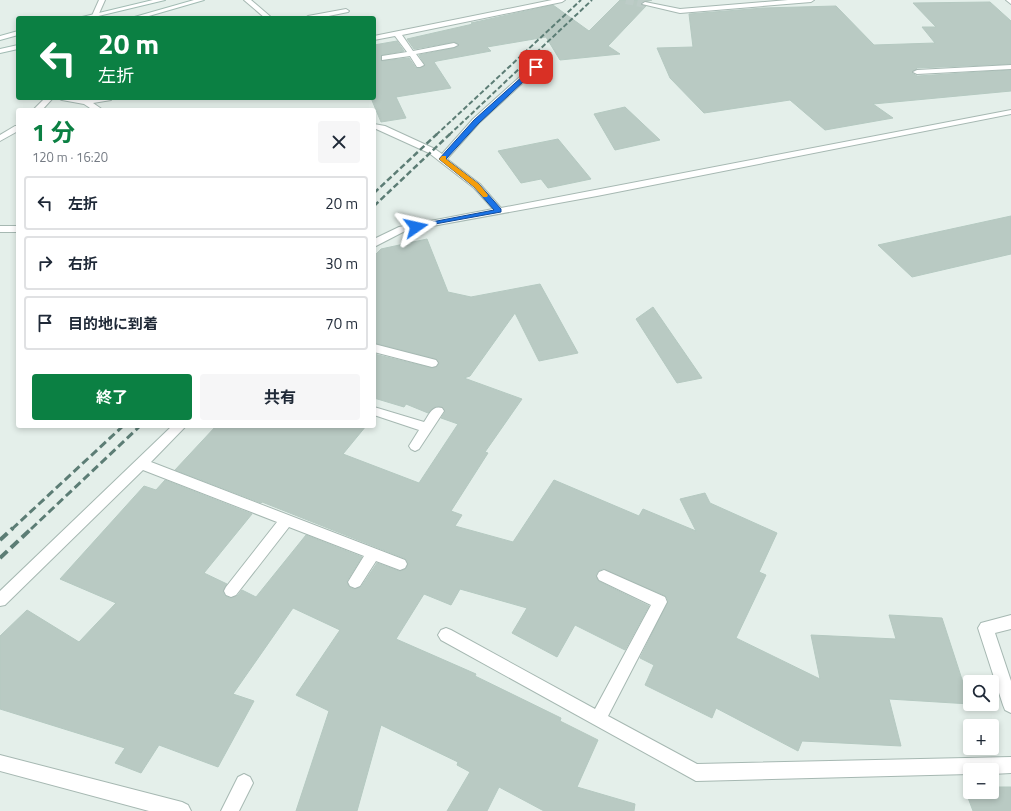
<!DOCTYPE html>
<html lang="ja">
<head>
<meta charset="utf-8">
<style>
	body { margin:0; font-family:"Titillium Web","Noto Sans JP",sans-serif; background:#f6f6f7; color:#1f2937; height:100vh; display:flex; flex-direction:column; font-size:15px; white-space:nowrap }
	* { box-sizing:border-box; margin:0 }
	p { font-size:13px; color:#747a83 }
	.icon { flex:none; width:22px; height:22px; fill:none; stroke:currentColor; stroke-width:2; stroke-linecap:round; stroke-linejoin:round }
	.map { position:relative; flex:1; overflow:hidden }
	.panel { position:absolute; left:16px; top:108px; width:360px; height:320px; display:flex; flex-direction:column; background:#fff; border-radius:4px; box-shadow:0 2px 6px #0003 }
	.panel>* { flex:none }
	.guide { position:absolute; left:16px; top:16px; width:360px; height:84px; border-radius:4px; box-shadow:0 2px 6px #0003; background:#0b8043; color:#fff; overflow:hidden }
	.tools { position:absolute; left:963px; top:675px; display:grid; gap:8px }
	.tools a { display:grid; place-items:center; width:36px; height:36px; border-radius:4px; background:#fff; box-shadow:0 2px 6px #0003; font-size:20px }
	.pin { position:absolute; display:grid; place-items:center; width:34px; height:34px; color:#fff; margin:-17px; border-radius:8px; box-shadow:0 2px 6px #0006 }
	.me { position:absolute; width:44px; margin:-22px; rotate:79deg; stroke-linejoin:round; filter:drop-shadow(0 0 3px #0008) }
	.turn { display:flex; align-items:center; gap:14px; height:84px; padding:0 16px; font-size:18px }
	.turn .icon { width:52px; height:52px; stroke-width:2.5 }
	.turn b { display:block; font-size:28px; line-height:34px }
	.round { display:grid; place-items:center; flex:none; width:42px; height:42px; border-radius:4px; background:#f6f6f7 }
	.headline { display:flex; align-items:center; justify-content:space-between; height:68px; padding:0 16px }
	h1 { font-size:24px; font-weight:700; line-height:30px; color:#0b8043 }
	.action { display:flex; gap:8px; margin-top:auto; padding:8px 16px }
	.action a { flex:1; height:46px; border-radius:4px; background:#0b8043; color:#fff; font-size:16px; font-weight:700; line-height:46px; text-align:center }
	.action a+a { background:#f6f6f7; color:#1f2937 }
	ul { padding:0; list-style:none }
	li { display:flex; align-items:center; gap:12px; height:54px; margin:0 8px 6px; padding:0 8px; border:2px solid #e0e1e3; border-radius:4px }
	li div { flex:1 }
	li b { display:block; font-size:15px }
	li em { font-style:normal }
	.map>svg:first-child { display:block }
	.building { fill:#b9cac3; stroke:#b5c9c1 }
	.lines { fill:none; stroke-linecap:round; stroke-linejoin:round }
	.minor-tunnel { stroke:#bdccc7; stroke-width:8; stroke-dasharray:8 3.5; stroke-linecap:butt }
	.service-casing { stroke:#a6b8b2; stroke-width:2 }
	.minor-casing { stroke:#a6b8b2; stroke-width:2 }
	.tertiary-casing { stroke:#a6b8b2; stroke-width:2 }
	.secondary-casing { stroke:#a1bbb3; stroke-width:2 }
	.service { fill:#fff; fill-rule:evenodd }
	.minor { fill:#fff; fill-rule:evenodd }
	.tertiary { fill:#fff; fill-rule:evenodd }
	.secondary { fill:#fff; fill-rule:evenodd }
	.rail-far3 { stroke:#5c7d75; stroke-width:2; stroke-dasharray:5 2.5; stroke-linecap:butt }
	.rail-far2 { stroke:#5c7d75; stroke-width:2.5; stroke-dasharray:6 3; stroke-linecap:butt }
	.rail-far1 { stroke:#5c7d75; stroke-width:3; stroke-dasharray:8 4; stroke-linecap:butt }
	.rail { stroke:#5c7d75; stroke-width:4; stroke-dasharray:10 5; stroke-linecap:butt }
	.route { fill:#1a73e8; stroke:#114b97 }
	.slow { fill:#f59e0b }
</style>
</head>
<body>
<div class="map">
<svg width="1011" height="811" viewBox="0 0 1011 811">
	<rect width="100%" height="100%" fill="#e4efea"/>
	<path class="building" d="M 620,0 L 652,0 L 641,3 L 641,5 L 646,6 L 608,46 L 620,54 L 560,60 L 546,37 L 487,47 L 491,51 L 437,61 L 434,62 L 451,88 L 396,97 L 406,118 L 381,122 L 371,98 L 374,98 L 374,45 L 397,41 L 404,51 L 382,55 L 381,61 L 409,58 L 416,68 L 420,68 L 425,65 L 419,55 L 454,48 L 459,44 L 454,42 L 414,49 L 407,39 L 473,24 L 471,23 L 553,5 L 589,31 Z
		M 990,2 L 1011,21 L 1011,64 L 917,68 L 912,73 L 917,76 L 1011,70 L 1011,91 L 873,104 L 893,118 L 825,130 L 790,100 L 704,113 L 670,78 L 657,48 L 693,47 L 689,14 L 763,8 L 836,6 L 874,45 L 935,43 L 922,27 L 936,27 L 913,3 Z
		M 625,107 L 660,140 L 615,150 L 594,114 Z
		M 558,139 L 591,179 L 548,188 L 541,179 L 521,183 L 498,151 Z
		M 1011,216 L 1011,254 L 912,277 L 878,245 Z
		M 427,239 L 448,292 L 471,297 L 540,284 L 578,353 L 539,361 L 515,313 L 470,376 L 464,378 L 522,399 L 485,452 L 488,453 L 451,511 L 462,515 L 455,526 L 513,542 L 554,480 L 639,516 L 643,509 L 696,531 L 680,499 L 705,493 L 710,503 L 777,533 L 759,572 L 766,575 L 736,638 L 820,679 L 811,635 L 896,639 L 889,615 L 942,618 L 970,704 L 889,699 L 901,746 L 802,741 L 798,751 L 716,708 L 712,718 L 645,685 L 654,665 L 640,658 L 668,601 L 666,596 L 603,569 L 598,571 L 596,575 L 598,581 L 649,606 L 625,650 L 575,625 L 557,657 L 512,633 L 527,608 L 460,589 L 451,605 L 424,594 L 396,639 L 476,674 L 475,676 L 561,718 L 560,721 L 598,740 L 577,787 L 635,804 L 634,811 L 544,811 L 499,787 L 487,811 L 447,811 L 470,772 L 457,765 L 458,762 L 381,725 L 357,811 L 296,811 L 329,711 L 296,695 L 340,630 L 293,608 L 233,694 L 254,701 L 218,767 L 159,745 L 141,773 L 115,763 L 125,748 L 0,709 L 0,636 L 27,610 L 79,642 L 116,603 L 60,579 L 144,486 L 156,490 L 165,480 L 252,514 L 204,573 L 227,584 L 223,592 L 225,596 L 230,598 L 237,596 L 242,590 L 256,597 L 306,535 L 362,557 L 347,581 L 349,587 L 354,589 L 361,587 L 377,563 L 399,571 L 406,569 L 408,563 L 406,559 L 262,502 L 261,503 L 175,470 L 216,426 L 366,426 L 343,454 L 419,483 L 458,424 L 441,418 L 445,412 L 442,407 L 435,407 L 428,413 L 406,404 L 404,407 L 374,398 L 374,354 L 432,368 L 436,367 L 439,364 L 436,359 L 374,343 L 374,256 L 381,249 Z
		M 653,307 L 702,378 L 677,383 L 636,319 Z
		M 964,787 L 970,787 L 970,792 L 992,792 L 992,787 L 1011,787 L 1011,811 L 973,811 Z"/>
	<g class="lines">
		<path class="minor-tunnel" d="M 626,0 L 645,4"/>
		<defs>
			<path id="service" d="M 244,0 L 251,0 L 272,18 L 265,18 Z
				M 346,9 L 349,11 L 348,12 L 319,18 L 305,18 L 308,16 Z"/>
			<path id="minor" d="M 552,0 L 565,0 L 562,2 L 402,35 L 413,51 L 454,43 L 458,45 L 454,47 L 416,54 L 424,65 L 420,67 L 417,67 L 410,56 L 382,60 L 382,56 L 407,52 L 395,36 L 374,40 L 374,36 Z
				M 788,0 L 814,0 L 811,2 L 680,13 L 642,4 L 645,2 L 680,9 Z
				M 533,65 L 539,65 L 540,67 L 479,123 L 447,159 L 480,184 L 501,208 L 1011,110 L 1011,114 L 597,196 L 405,231 L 374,247 L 374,239 L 399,227 L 493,209 L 474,188 L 429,153 L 374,128 L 374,124 L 385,126 L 435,149 L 442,154 L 473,119 Z
				M 1011,65 L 1011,69 L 917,74 L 913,72 L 917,70 Z
				M 45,98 L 53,98 L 42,110 L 33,110 Z
				M 58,98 L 86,100 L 112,98 L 111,100 L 93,103 L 103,110 L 93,110 L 84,104 L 62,100 Z
				M 15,126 L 18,126 L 18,131 L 0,141 L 0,135 Z
				M 0,226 L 18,226 L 18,232 L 0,232 Z
				M 374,344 L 436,360 L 438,363 L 436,366 L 432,367 L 374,352 Z
				M 374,407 L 424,422 C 429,415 432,405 442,408 L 444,411 L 419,449 L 415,451 L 411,449 L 409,446 L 419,430 L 374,415 Z
				M 172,426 L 186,426 L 151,462 L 405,560 L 407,564 L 405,568 L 400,570 L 376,561 L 360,586 L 355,588 L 350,586 L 348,582 L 364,556 L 289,527 L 236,595 L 231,597 L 226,595 L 224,591 L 226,587 L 277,522 L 143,470 L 5,605 L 0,606 L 0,591 Z
				M 604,570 L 665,597 L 667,602 L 608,716 L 697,764 L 1011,757 L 1011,773 L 992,774 L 992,770 L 970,770 L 970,774 L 696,781 L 441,640 L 438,635 L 441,630 L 446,628 L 451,630 L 595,709 L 651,605 L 599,580 L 597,576 L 599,572 Z
				M 1011,615 L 1011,629 L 995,633 L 1011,681 L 1011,713 L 1005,710 L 1003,705 L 978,628 L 981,623 Z
				M 0,755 L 182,802 L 188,805 L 191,811 L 149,811 L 0,771 Z
				M 244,774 L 250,777 L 253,783 L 239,811 L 221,811 L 238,777 Z"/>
			<path id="tertiary" d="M 99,0 L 105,0 L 97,18 L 91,18 Z
				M 1006,0 L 1011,0 L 1011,4 Z"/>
			<path id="secondary" d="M 153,0 L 165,0 L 90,18 L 78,18 Z
				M 194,0 L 204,0 L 142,18 L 131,18 Z
				M 18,31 L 18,35 L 0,40 L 0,36 Z
				M 18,45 L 18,49 L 0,53 L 0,49 Z"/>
		</defs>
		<use href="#service" class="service-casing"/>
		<use href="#minor" class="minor-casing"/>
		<use href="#tertiary" class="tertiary-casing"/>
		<use href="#secondary" class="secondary-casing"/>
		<use href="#service" class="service"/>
		<use href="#minor" class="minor"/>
		<use href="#tertiary" class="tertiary"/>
		<use href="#secondary" class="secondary"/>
		<path class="rail-far3" d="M 436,135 L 581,0
			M 449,135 L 592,0"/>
		<path class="rail-far2" d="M 374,193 L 437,134
			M 374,206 L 450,134"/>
		<path class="rail-far1" d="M 12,529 L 123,426
			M 31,529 L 140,426"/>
		<path class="rail" d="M 0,540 L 13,528
			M 0,558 L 32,528"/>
	</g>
	<path class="route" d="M 534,66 L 539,67 L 479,123 L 446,159 L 479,184 L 501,209 L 501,212 L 413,228 L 413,225 L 416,225 L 494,210 L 474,187 L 439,159 L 474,120 Z"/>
	<path class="slow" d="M 442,156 L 446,156 L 446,159 L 479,184 L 488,195 L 487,197 L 483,197 L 474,187 L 440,160 L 439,159 Z"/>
</svg>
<div class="tools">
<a><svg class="icon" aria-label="search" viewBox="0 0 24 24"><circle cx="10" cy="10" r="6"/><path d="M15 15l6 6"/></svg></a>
<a>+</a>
<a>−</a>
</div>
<div class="pin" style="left:536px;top:67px;background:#d93025"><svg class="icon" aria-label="arrive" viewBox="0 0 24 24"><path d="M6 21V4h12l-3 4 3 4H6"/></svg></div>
<svg class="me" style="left:416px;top:227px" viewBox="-20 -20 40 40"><path d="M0-17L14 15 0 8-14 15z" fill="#1a73e8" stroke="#fff" stroke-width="4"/></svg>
<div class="guide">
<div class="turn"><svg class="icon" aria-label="left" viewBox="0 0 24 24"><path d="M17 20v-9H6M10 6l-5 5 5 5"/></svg><div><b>20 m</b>左折</div></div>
</div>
<section class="panel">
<div class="headline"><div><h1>1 分</h1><p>120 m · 16:20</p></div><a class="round"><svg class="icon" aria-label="close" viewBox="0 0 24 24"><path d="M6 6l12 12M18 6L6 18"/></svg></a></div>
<ul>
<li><svg class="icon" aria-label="left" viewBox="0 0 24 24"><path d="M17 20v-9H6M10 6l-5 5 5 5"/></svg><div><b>左折</b></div><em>20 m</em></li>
<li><svg class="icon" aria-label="right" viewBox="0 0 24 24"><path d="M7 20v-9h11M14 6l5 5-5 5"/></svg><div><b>右折</b></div><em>30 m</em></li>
<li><svg class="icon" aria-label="arrive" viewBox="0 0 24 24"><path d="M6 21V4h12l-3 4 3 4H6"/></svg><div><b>目的地に到着</b></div><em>70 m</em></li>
</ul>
<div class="action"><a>終了</a><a>共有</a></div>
</section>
</div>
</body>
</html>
